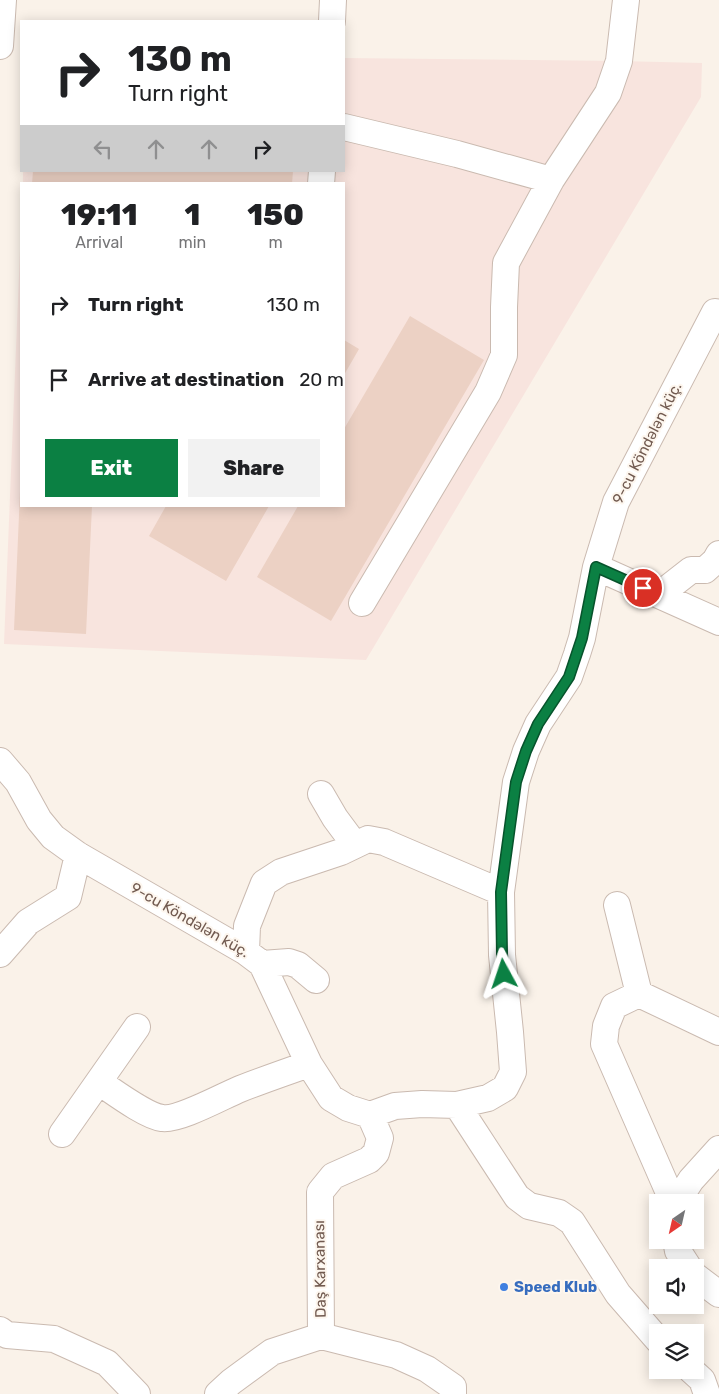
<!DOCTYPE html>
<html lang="en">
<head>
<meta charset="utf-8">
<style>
	body { margin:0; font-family:Rubik,sans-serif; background:#f2f2f2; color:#202124; height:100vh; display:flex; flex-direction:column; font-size:19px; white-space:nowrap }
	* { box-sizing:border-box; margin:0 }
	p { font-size:16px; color:#757577 }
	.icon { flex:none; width:28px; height:28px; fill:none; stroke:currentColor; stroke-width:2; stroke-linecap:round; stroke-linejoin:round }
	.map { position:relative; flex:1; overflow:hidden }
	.side { position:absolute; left:20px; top:182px; width:325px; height:325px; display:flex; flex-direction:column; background:#fff; border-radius:0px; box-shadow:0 2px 12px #0003 }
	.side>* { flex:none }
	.guide { position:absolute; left:20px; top:20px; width:325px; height:152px; border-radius:0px; box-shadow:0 2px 12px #0003; background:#fff; color:#202124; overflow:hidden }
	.needle { width:32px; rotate:214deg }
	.buttons { position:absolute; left:649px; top:1194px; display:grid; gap:10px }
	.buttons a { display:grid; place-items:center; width:55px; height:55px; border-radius:0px; background:#fff; box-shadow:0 2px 12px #0003; font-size:25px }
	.pin { position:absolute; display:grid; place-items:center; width:42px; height:42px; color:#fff; margin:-21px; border:2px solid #fff; border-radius:50%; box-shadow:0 1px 5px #0007 }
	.me { position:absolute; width:55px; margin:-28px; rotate:355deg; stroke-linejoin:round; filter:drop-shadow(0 0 4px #0008) }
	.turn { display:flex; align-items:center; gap:18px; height:105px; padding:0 25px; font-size:22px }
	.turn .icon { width:65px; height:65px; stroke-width:2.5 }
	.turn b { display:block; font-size:35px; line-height:42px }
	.lanes { display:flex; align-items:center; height:48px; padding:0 25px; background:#0003; justify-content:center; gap:25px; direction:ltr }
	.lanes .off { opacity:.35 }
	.eta { display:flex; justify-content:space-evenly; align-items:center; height:85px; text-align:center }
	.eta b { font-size:30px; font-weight:800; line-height:35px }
	.action { display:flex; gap:10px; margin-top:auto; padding:10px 25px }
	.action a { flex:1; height:58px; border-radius:0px; background:#0b8043; color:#fff; font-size:20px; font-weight:800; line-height:58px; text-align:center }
	.action a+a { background:#f2f2f2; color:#202124 }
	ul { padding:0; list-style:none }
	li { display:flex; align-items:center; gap:15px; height:75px; padding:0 25px }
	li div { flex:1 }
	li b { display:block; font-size:19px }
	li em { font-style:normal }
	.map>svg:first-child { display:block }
	.commercial { fill:#f8e4de }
	.building { fill:#ecd1c4 }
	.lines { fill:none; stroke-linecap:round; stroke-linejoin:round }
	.minor-casing { stroke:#cabab0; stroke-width:28 }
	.minor { stroke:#fff; stroke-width:26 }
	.route-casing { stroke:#07532c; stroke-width:12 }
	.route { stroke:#0b8043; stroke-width:9 }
	.shop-dot { fill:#3f7fe0; stroke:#fdf6ee; stroke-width:2 }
	.labels { text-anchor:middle; stroke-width:4; stroke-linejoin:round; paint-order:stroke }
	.street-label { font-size:15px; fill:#715a50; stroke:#fdf6ee }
	.shop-label { font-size:15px; font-weight:bold; fill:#366cbe; stroke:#fdf6ee; text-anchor:start }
</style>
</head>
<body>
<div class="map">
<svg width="719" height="1394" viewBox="0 0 719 1394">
	<rect width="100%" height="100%" fill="#faf2e9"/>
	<path class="commercial" d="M 344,58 L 619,61 L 702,63 L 701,97 L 366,660 L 4,644 L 21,225 L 21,506 L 344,506 L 344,184 L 23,184 L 23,171 L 344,171 Z"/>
	<path class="building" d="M 33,171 L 293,171 L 292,184 L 32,184 Z
		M 410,316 L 484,360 L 331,621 L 257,577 L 298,506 L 344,506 L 344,429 Z
		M 344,340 L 359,349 L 344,375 Z
		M 20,492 L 21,492 L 21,506 L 92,506 L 86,634 L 14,630 Z
		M 166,506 L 269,506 L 226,581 L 149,536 Z"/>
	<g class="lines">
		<defs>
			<path id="minor" d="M 332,21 L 333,0
				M 0,46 L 3,0
				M 344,127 L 457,154 L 551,180
				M 321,184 L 322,171
				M 596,567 L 719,622
				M 659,595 L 691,570 L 705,570 L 715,561 L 719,554
				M 362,603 L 488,392 L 504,355 L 504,307 L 506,263 L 551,180 L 608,93 L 619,61 L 626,0
				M 0,761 L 18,782 L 39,820 L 53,837 L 78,855 L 246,952 L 262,964 L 309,1064 L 331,1098 L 348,1108 L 370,1115 L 395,1106 L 422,1104 L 457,1105 L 488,1098 L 505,1088 L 513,1072 L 510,1032 L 502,955 L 501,892 L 516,782 L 526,751 L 538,724 L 569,677 L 577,654 L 582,638 L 596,567 L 616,502 L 715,312
				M 321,794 L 335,818 L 355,845
				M 617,905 L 639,994 L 719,1032
				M 246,952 L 247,926 L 264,883 L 281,872 L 341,852 L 368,839 L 384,842 L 501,892
				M 0,954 L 28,922 L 68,897 L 78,855
				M 262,964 L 289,962 L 298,965 L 316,980
				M 639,994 L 614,1006 L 606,1026 L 604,1044 L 673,1202
				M 99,1082 C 114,1092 146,1116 162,1118 C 178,1121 223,1096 240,1089 C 263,1080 286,1072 309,1064
				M 457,1105 L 517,1197 L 529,1206 L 559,1213 L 572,1222 L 618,1294 L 658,1340
				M 62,1134 L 137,1027
				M 677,1202 L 691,1180 L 719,1149
				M 676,1240 L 678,1251 L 689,1268
				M 695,1276 L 719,1294
				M 0,1330 L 7,1335 L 54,1339 L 107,1363 L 137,1394
				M 321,1336 L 396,1355 L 427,1369 L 453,1387 L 453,1394
				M 691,1370 L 702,1380 L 707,1394
				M 218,1394 L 231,1382 L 272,1352 L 321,1336 L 320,1192 L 333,1176 L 369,1160 L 376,1153 L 380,1138 L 370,1115"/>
		</defs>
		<use href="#minor" class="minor-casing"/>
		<use href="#minor" class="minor"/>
	</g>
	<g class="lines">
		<defs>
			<path id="route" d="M 504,974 L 502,954 L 501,892 L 516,782 L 526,751 L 538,724 L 569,677 L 582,638 L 596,567 L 643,588"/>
		</defs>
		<use href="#route" class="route-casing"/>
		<use href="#route" class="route"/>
	</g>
	<circle class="shop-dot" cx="504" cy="1287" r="5"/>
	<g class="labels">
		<g class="street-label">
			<text transform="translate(647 443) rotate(-63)" y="5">9-cu Köndələn küç.</text>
			<text transform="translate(190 920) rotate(30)" y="5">9-cu Köndələn küç.</text>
			<text transform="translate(320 1269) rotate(-91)" y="5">Daş Karxanası</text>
		</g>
		<g class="shop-label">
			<text x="514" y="1292">Speed Klub</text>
		</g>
	</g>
</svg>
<div class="buttons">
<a><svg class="needle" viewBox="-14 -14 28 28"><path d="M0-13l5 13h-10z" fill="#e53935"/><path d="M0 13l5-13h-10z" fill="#757577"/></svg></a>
<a><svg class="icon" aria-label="sound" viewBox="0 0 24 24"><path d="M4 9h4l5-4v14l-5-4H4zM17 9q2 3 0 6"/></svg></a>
<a><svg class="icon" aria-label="layers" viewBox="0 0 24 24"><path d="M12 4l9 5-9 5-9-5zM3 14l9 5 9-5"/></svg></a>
</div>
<div class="pin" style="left:643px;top:588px;background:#d93025"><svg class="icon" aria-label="arrive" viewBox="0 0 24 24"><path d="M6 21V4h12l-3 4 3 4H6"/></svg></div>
<svg class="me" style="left:504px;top:974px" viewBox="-20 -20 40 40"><path d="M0-17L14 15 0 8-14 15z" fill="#0b8043" stroke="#fff" stroke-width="4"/></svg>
<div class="guide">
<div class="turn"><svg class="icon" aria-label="right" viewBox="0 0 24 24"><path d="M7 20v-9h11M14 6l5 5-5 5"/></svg><div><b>130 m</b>Turn right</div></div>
<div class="lanes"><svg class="icon off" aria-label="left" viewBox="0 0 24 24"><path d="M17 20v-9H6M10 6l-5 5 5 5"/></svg><svg class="icon off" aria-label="ahead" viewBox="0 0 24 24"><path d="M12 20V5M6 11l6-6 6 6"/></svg><svg class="icon off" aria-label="ahead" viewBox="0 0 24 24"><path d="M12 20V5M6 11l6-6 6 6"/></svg><svg class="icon" aria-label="right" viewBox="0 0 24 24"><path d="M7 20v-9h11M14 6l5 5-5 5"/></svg></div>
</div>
<section class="side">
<div class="eta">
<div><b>19:11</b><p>Arrival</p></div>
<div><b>1</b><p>min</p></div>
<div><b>150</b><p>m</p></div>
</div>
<ul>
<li><svg class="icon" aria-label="right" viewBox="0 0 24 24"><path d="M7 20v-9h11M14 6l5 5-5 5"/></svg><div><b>Turn right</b></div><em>130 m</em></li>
<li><svg class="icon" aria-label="arrive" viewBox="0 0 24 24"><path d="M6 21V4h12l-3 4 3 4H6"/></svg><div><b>Arrive at destination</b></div><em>20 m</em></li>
</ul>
<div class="action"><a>Exit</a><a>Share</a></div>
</section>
</div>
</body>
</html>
